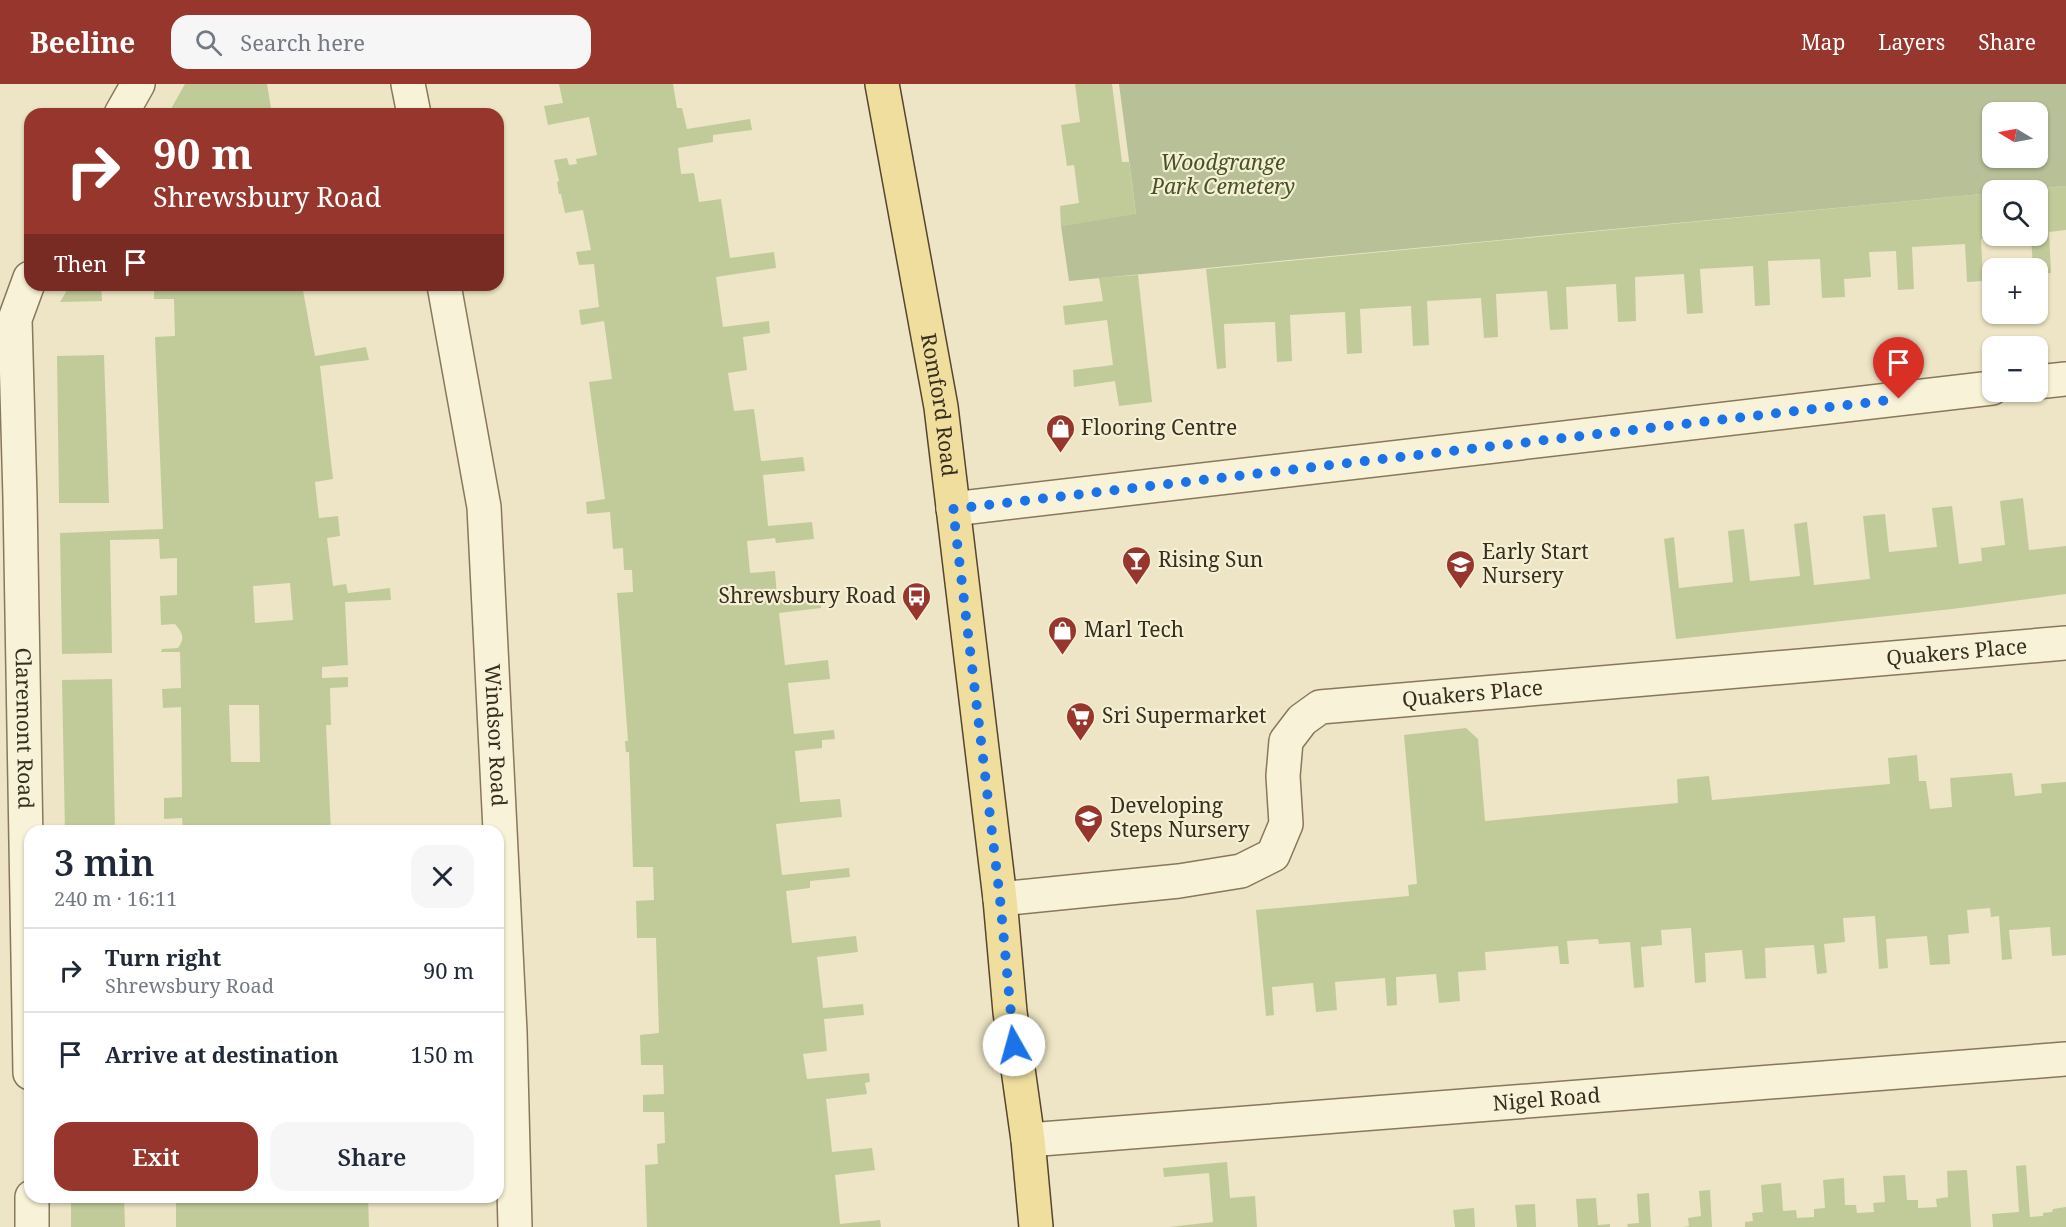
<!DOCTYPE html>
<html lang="en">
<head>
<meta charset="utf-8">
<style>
	body { margin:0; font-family:"Noto Serif",serif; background:#f6f6f7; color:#1f2937; height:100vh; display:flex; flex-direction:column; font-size:22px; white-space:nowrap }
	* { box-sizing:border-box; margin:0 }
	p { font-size:20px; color:#747a83 }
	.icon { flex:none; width:33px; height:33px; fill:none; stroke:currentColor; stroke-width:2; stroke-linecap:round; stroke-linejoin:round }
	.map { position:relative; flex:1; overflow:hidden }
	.sheet { position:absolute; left:24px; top:741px; width:480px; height:378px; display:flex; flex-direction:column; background:#fff; border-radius:18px; box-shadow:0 2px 4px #0004 }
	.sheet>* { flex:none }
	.guide { position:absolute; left:24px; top:24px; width:480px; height:183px; border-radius:18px; box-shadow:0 2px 4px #0004; background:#96362c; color:#fff; overflow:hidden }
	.needle { width:39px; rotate:280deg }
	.controls { position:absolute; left:1982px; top:18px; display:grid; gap:12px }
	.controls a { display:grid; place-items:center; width:66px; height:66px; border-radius:12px; background:#fff; box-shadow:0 2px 4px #0004; font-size:30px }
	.pin { position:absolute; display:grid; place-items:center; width:51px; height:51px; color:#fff; margin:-62px -26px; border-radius:50% 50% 50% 0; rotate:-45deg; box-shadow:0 0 6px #0007 }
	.pin .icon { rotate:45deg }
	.me { position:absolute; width:66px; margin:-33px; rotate:353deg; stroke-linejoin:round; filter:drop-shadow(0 0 4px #0008) }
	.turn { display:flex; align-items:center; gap:21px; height:126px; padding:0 30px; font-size:27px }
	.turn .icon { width:78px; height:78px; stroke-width:2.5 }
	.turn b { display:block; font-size:42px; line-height:51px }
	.then { display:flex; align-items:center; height:57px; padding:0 30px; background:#0003; gap:12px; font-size:22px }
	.round { display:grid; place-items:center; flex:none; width:63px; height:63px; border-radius:18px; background:#f6f6f7 }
	.headline { display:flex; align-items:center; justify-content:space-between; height:102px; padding:0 30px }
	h1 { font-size:36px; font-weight:600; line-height:45px }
	.primary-button { display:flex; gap:12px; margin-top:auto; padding:12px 30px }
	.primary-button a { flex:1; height:69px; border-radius:18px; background:#96362c; color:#fff; font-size:24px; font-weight:600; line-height:69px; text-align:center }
	.primary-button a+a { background:#f6f6f7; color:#1f2937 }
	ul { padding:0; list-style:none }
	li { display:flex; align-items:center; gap:18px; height:84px; padding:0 30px; border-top:2px solid #e0e1e3 }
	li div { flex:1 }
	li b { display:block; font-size:22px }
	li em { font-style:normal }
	header { display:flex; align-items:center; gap:36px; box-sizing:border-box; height:84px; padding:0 30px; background:#96362c; color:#fff }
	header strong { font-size:28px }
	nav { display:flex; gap:33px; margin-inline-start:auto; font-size:21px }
	.search { width:420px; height:54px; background:#f6f6f7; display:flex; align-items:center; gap:15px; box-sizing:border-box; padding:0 21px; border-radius:18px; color:#747a83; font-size:22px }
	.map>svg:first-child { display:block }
	.green { fill:#c1cb99; fill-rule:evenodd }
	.cemetery { fill:#b8c098; fill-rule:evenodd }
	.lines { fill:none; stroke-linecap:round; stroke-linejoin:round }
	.minor-casing { stroke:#88775b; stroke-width:36 }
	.primary-casing { stroke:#56452f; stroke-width:36 }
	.minor { stroke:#f8f2d8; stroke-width:33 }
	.primary { stroke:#efde9e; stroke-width:33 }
	.route { stroke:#1a73e8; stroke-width:10; stroke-dasharray:0 18 }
	.labels { text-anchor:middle; stroke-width:4.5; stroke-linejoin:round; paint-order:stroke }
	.park-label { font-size:21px; font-style:italic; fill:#445426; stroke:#f5efd4 }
	.street-label { font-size:21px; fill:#382e1f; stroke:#f5efd4 }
	.poi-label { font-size:21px; fill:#382e1f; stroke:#f5efd4; text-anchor:start }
</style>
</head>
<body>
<header>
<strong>Beeline</strong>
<div class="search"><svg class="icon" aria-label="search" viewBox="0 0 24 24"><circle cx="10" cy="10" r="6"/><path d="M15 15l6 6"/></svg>Search here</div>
<nav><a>Map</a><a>Layers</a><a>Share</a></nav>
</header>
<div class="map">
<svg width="2066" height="1143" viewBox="0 0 2066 1143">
	<rect width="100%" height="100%" fill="#ede5c5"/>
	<path class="green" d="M 185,0 L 267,0 L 272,30 L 168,30 Z
		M 559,0 L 673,0 L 677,24 L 682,24 L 687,45 L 750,35 L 752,46 L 713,51 L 713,58 L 678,64 L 681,90 L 694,89 L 699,118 L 721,115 L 730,174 L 774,168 L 776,184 L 716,193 L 723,243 L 769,237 L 770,249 L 743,253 L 747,286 L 728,289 L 734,327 L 754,325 L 761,377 L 803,373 L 805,387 L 763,391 L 768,442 L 812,438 L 814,455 L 776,459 L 775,454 L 747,457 L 750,489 L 775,487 L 777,513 L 820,508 L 821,524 L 779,529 L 785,581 L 828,576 L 830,595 L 788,599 L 794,650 L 834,646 L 835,655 L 822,656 L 822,664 L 795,667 L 800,718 L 840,715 L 842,733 L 776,740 L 782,791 L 849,784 L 850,793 L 810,797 L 810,804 L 786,807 L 792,859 L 856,852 L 858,868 L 817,873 L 823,924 L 863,920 L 864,931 L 824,935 L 827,967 L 803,970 L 807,995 L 869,989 L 870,998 L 865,999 L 867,1010 L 826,1015 L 832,1068 L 872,1064 L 875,1086 L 835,1091 L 840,1140 L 880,1136 L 881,1143 L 647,1143 L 645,1083 L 645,1081 L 658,1080 L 657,1060 L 665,1059 L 664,1028 L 643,1028 L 643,1011 L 664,1010 L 663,981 L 641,981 L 640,951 L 659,949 L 656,854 L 637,854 L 636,817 L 654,816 L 653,783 L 633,783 L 629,668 L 626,668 L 625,657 L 628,657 L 617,509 L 633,508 L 632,486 L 624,486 L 623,464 L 613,465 L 610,428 L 587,430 L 586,418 L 605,415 L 589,298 L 612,295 L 604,237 L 581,241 L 579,226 L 599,223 L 594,180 L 579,181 L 576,168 L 591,166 L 583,126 L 565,129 L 561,110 L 559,110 L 557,98 L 559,97 L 554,76 L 567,74 L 569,81 L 577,80 L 576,75 L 597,71 L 589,33 L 548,41 L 544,22 L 563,19 Z
		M 1075,0 L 1112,0 L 1122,78 L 1129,78 L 1136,131 L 1061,142 L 1060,122 L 1079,119 L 1074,81 L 1067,82 L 1061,41 L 1080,38 Z
		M 2066,102 L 2066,146 L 2049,148 L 2051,189 L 2037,190 L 2037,184 L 2033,184 L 2031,152 L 1981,155 L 1983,197 L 1967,198 L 1965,160 L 1912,163 L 1914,205 L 1898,206 L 1896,167 L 1869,168 L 1871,193 L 1844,195 L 1845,213 L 1822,214 L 1820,175 L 1768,177 L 1770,221 L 1755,222 L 1753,182 L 1700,185 L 1703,229 L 1687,230 L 1684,190 L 1635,193 L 1636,237 L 1618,238 L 1616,200 L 1566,203 L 1568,245 L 1550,246 L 1547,207 L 1496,210 L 1498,253 L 1484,254 L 1481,214 L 1427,217 L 1429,261 L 1413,262 L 1411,222 L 1360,225 L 1362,269 L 1347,270 L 1345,228 L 1290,231 L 1292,277 L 1277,278 L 1275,238 L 1224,240 L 1226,284 L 1217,285 L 1206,185 L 1992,109 L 1992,152 L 2037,152 L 2037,106 L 2021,106 Z
		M 1138,191 L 1152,318 L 1119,322 L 1115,297 L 1074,303 L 1073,286 L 1113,281 L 1107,236 L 1065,241 L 1063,222 L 1103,217 L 1099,194 Z
		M 70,201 L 101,201 L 102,217 L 60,218 Z
		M 154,201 L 302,201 L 315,272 L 366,263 L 369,276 L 320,282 L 333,395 L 315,398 L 319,434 L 338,432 L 340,452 L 327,454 L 333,502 L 346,500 L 348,509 L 390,504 L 391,516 L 345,518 L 348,581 L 322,583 L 322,594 L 348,593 L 348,603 L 330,604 L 331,641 L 326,641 L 331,747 L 183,747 L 182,734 L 164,735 L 164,714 L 182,713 L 181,623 L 163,624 L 162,605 L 181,604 L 180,568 L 161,568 L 162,565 L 178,564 C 185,555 183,549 175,540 L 161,541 L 160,512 L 177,511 L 177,474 L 160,475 L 159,455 L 110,456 L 112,569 L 62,570 L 60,449 L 163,445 L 155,253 L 175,252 L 174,215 L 154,215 ZM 290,499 L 293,536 L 255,539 L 253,502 ZM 229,621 L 259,621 L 260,678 L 231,678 Z
		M 104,271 L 109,419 L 59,419 L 57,272 Z
		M 2023,414 L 2029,466 L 2066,462 L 2066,510 L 1952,525 L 1676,555 L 1664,455 L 1674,453 L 1679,504 L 1733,498 L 1728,447 L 1744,445 L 1750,497 L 1800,492 L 1794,440 L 1807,438 L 1814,501 L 1870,495 L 1863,432 L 1885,430 L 1889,468 L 1937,463 L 1932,424 L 1952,422 L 1959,480 L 1982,477 L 1981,464 L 2005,461 L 2000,417 Z
		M 112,595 L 115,747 L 65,747 L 62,596 Z
		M 1466,644 L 1478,655 L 1485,737 L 1678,719 L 1677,695 L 1709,692 L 1712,716 L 1890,700 L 1888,674 L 1917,671 L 1919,697 L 1926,697 L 1930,725 L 1952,723 L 1950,694 L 2012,689 L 2015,712 L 2042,709 L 2041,700 L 2066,698 L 2066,871 L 2052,872 L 2050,843 L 2009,846 L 2012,875 L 2002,876 L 1999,832 L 1991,833 L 1990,824 L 1967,826 L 1969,849 L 1948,851 L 1950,880 L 1930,881 L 1927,852 L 1886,855 L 1888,884 L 1879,885 L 1875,832 L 1843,834 L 1845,858 L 1824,860 L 1827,889 L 1817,890 L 1814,861 L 1765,864 L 1766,894 L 1745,895 L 1742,866 L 1705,869 L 1706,898 L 1695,899 L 1691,844 L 1661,846 L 1662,861 L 1641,863 L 1644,903 L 1634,904 L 1630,858 L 1599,860 L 1598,855 L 1567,857 L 1569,880 L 1560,880 L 1558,862 L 1485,868 L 1486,886 L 1458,888 L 1460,917 L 1439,919 L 1436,890 L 1396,893 L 1397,921 L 1387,922 L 1385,894 L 1335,898 L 1337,926 L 1316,928 L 1313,899 L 1272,903 L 1274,931 L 1266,932 L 1256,826 L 1409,812 L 1408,801 L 1417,800 L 1404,651 Z
		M 1227,1078 L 1230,1114 L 1255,1112 L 1257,1143 L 1169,1143 L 1213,1138 L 1209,1089 L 1164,1093 L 1163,1084 Z
		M 2026,1081 L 2030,1133 L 2043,1132 L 2043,1129 L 2052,1128 L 2053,1125 L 2066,1123 L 2066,1143 L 1993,1143 L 1992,1130 L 2019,1128 L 2016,1082 Z
		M 1967,1086 L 1971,1143 L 1745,1143 L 1745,1138 L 1753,1137 L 1752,1129 L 1763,1128 L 1761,1101 L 1781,1099 L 1783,1127 L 1796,1126 L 1797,1134 L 1814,1133 L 1814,1125 L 1825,1124 L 1823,1096 L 1844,1094 L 1845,1121 L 1856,1121 L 1857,1129 L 1874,1128 L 1873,1119 L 1885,1118 L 1883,1092 L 1905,1091 L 1907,1116 L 1918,1116 L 1918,1124 L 1937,1123 L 1936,1115 L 1948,1113 L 1947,1087 Z
		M 1710,1106 L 1712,1143 L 1683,1143 L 1689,1142 L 1688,1134 L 1701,1132 L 1699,1107 Z
		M 1649,1109 L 1651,1143 L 1628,1143 L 1627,1140 L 1639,1139 L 1637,1110 Z
		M 71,1113 L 124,1113 L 125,1143 L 71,1143 Z
		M 176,1113 L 368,1113 L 369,1143 L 176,1143 Z
		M 1596,1114 L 1598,1141 L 1610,1140 L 1610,1143 L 1578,1143 L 1576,1115 Z
		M 1535,1120 L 1536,1143 L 1517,1143 L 1515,1121 Z
		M 1474,1124 L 1475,1143 L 1455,1143 L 1453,1126 Z"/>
	<path class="cemetery" d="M 1119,0 L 2066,0 L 2066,102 L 2021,106 L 1992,106 L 1992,109 L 1069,197 L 1061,142 L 1136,130 ZM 1992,28 L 2037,28 L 2037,74 L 1992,74 Z"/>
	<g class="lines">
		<defs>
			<g id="minor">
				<path d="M 408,0 L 414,30"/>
				<path d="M 121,30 L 138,0"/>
				<path id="s1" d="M 30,194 L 15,235 L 20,414 L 30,989"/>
				<path id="s2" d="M 444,201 L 484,423 L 510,948 L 515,1143"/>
				<path d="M 2037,298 L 2066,295"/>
				<path d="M 953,425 L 1992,304"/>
				<path id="s3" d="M 1000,815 L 1179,797 L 1241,787 L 1273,771 L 1286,740 L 1283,692 L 1286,657 L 1302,636 L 1320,623 L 2066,559"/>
				<path id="s4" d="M 1028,1056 L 2066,975"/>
				<path d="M 32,1113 L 32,1143"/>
			</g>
			<g id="primary">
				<path id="s5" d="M 882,0 L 941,323 L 1000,815 L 1010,928 L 1028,1056 L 1036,1143"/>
			</g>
		</defs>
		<use href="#minor" class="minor-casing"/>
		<use href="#primary" class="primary-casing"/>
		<use href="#minor" class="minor"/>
		<use href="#primary" class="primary"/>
	</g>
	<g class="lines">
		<path class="route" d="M 1014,961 L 1000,815 L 953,425 L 1899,315"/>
	</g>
	<defs>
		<symbol id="shop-pin" viewBox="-11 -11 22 30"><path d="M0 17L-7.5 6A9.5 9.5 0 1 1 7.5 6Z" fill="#96362c" stroke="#f5efd4"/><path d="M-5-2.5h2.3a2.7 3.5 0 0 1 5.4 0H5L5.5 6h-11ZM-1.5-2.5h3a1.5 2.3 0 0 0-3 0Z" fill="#fff"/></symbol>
		<symbol id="bar-pin" viewBox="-11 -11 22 30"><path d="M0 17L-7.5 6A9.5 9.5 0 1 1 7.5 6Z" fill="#96362c" stroke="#f5efd4"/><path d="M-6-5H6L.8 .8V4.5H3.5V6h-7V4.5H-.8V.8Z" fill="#fff"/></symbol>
		<symbol id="school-pin" viewBox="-11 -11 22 30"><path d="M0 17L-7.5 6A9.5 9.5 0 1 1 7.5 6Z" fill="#96362c" stroke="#f5efd4"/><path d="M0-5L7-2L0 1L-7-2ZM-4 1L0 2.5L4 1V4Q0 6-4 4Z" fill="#fff"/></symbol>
		<symbol id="bus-pin" viewBox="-11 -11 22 30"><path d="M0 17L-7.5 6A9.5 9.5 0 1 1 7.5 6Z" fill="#96362c" stroke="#f5efd4"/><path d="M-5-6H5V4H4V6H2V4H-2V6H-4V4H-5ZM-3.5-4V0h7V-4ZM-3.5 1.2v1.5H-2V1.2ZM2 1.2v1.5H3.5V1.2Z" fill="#fff"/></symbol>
		<symbol id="supermarket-pin" viewBox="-11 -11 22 30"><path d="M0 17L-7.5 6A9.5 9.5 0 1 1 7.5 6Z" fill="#96362c" stroke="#f5efd4"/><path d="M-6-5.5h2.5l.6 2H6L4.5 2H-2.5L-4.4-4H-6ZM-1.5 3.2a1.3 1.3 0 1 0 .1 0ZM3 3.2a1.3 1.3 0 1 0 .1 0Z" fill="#fff"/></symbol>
	</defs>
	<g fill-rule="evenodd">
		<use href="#shop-pin" x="1044" y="328" width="33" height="45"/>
		<use href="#bar-pin" x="1120" y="460" width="33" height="45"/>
		<use href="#school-pin" x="1444" y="464" width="33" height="45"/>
		<use href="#bus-pin" x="900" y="496" width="33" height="45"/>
		<use href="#shop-pin" x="1046" y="530" width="33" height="45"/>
		<use href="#supermarket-pin" x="1064" y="616" width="33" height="45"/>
		<use href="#school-pin" x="1072" y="718" width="33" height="45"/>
	</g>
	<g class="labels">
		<g class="park-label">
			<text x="1223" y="86">Woodgrange<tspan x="1223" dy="24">Park Cemetery</tspan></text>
		</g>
		<g class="street-label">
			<text dy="7" stroke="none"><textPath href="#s5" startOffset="326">Romford Road</textPath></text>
			<text dy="7" stroke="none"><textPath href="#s3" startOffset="1083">Quakers Place</textPath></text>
			<text dy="7" stroke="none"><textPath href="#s3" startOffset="597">Quakers Place</textPath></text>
			<text dy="7" stroke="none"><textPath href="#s1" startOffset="453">Claremont Road</textPath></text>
			<text dy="7" stroke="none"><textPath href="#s2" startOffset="454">Windsor Road</textPath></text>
			<text dy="7" stroke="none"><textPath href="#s4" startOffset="520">Nigel Road</textPath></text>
		</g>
		<g class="poi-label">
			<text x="1081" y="351">Flooring Centre</text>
			<text x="1482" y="475">Early Start<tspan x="1482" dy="24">Nursery</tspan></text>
			<text x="1158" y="483">Rising Sun</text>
			<text x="896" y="519" text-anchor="end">Shrewsbury Road</text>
			<text x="1084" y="553">Marl Tech</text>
			<text x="1102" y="639">Sri Supermarket</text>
			<text x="1110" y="729">Developing<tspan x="1110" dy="24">Steps Nursery</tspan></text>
		</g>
	</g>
</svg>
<div class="controls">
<a><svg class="needle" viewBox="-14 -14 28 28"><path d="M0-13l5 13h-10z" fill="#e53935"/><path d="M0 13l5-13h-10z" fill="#747a83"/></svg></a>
<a><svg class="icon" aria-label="search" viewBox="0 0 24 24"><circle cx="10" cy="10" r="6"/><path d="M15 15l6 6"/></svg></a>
<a>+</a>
<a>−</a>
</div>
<div class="pin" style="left:1899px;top:315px;background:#d93025"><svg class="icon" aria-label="arrive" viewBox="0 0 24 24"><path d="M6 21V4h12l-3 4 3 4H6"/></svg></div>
<svg class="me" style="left:1014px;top:961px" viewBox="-20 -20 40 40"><circle r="19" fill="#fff"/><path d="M0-13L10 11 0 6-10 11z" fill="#1a73e8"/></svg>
<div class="guide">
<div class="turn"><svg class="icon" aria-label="right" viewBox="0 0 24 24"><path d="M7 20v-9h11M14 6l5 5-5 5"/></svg><div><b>90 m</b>Shrewsbury Road</div></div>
<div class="then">Then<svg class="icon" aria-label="arrive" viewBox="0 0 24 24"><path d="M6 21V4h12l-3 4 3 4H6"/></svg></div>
</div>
<section class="sheet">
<div class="headline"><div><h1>3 min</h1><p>240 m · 16:11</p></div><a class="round"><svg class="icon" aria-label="close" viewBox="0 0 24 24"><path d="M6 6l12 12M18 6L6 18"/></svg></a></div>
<ul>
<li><svg class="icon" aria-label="right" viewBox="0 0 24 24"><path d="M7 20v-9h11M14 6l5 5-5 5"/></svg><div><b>Turn right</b><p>Shrewsbury Road</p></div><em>90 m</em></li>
<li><svg class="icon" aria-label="arrive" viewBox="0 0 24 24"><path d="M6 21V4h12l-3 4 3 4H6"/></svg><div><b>Arrive at destination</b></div><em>150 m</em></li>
</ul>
<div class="primary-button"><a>Exit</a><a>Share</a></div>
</section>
</div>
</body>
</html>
